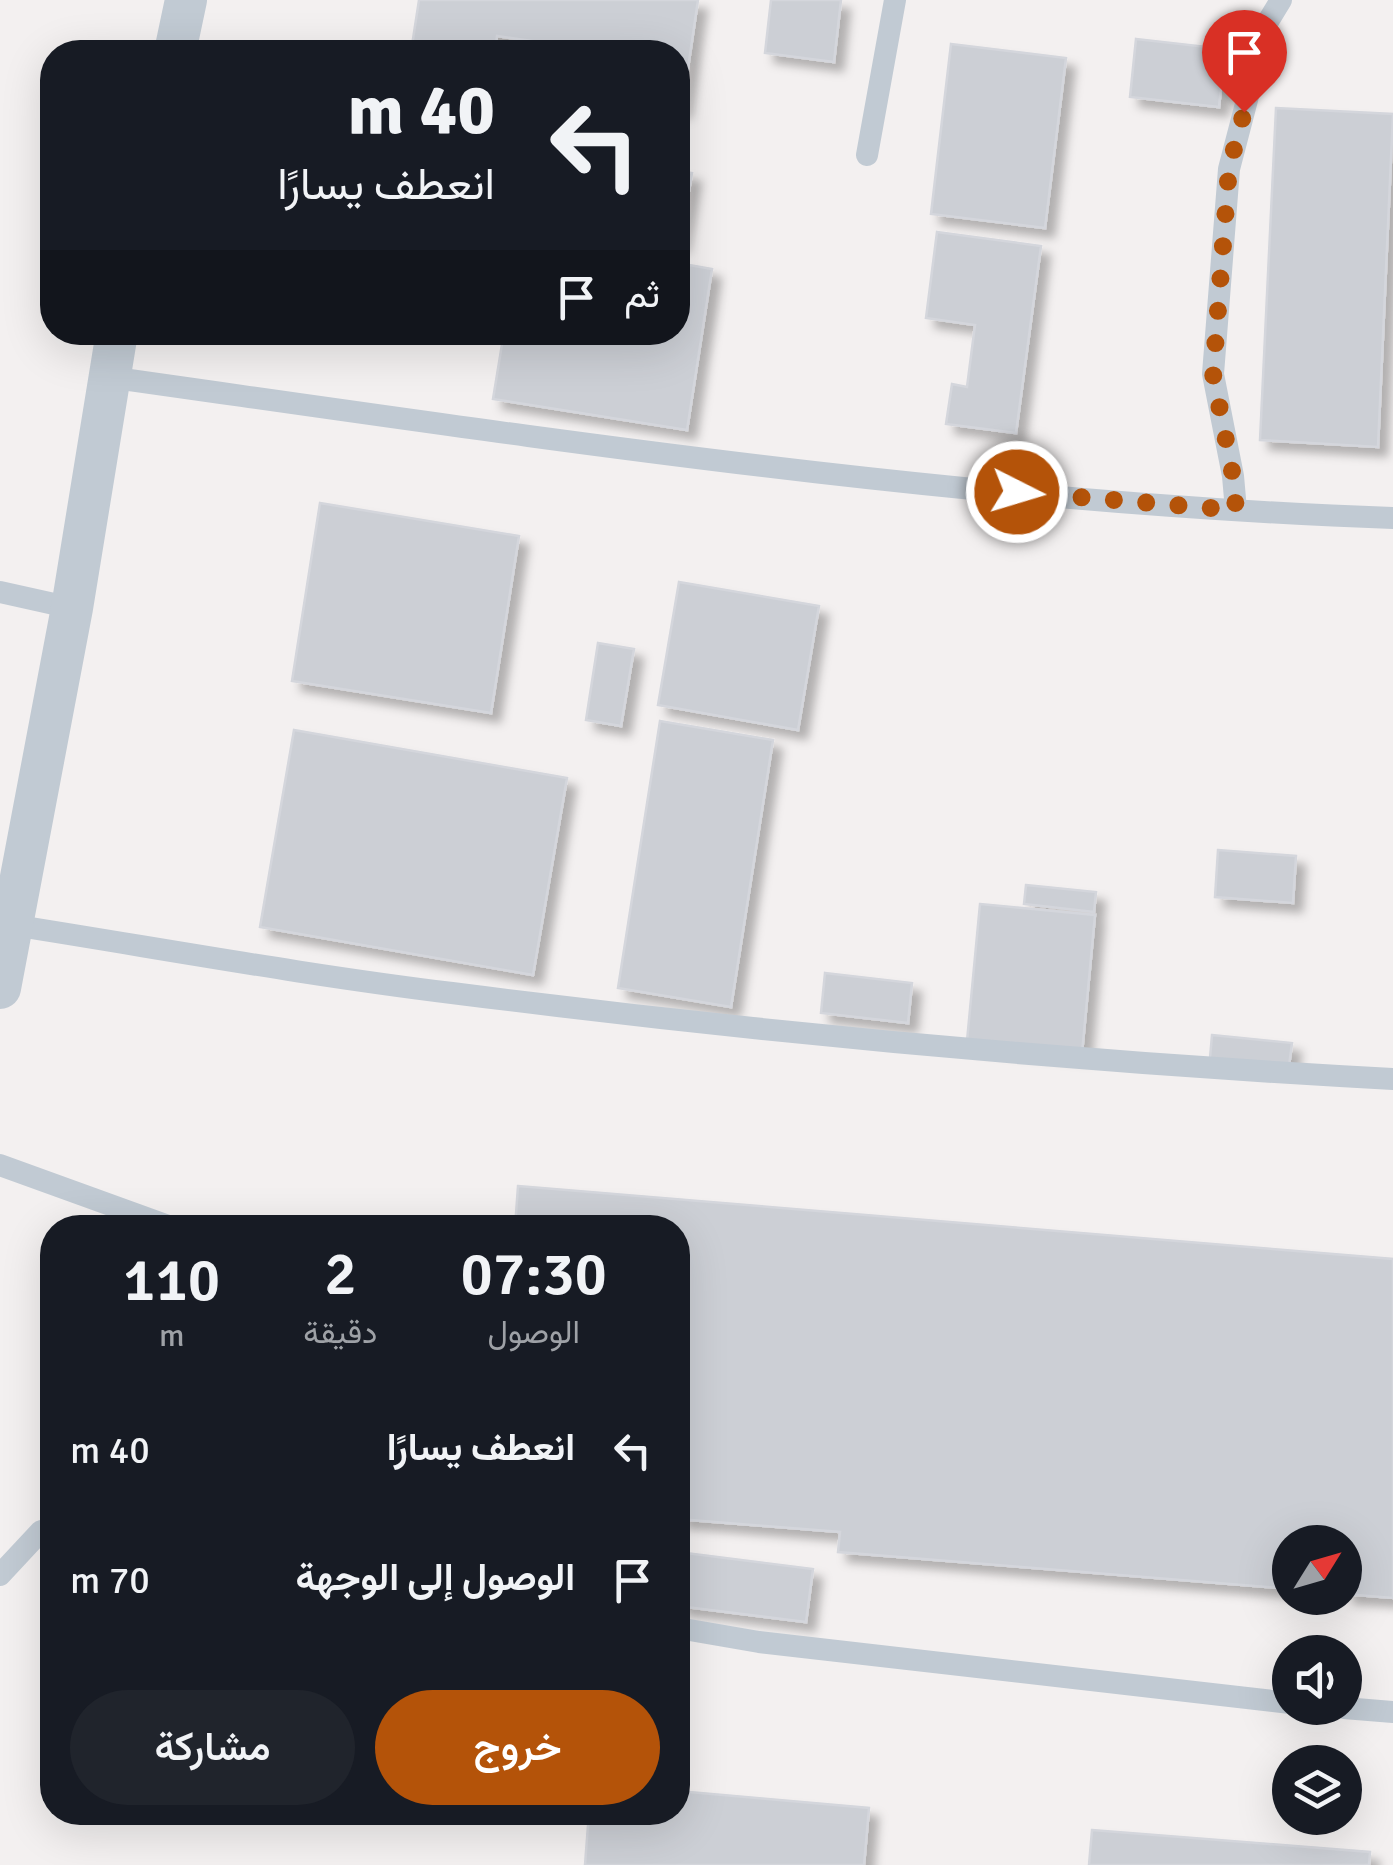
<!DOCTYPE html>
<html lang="ar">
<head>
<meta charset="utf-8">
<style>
	body { margin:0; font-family:Signika,Vazirmatn,sans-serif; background:#20242c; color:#f1f3f6; direction:rtl; height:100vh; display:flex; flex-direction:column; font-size:38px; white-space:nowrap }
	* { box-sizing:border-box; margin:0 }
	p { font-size:32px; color:#9ea1a6 }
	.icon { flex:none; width:55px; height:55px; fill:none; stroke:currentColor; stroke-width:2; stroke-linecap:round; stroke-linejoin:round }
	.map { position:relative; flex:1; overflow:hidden; direction:ltr }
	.sheet { position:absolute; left:40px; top:1215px; width:650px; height:610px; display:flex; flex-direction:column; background:#171b24; border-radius:40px; box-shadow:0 10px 40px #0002; direction:rtl }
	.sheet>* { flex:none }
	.banner { position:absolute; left:40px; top:40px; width:650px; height:305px; border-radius:40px; box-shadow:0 10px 40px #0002; direction:rtl; background:#171b24; color:#f1f3f6; overflow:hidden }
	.needle { width:65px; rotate:53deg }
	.tools { position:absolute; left:1272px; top:1525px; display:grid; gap:20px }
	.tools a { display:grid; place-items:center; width:90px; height:90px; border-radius:50%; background:#171b24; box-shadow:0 10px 40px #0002; font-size:50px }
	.pin { position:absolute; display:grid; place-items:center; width:85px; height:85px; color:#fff; margin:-102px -42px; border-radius:50% 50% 50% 0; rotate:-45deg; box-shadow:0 0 10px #0007 }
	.pin .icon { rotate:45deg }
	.me { position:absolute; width:110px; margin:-55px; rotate:95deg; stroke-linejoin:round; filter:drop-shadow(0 0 8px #0008) }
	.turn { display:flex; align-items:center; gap:35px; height:210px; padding:0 30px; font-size:45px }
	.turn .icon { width:130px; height:130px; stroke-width:2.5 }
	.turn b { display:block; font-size:70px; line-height:85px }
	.then { display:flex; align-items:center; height:95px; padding:0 30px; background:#0003; gap:20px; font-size:38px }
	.eta { display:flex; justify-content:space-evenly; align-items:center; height:170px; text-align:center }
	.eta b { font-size:60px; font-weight:600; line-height:70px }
	.cta { display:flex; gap:20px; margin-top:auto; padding:20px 30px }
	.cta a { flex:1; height:115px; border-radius:60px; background:#b45309; color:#fff; font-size:40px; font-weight:600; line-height:115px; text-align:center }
	.cta a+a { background:#20242c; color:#f1f3f6 }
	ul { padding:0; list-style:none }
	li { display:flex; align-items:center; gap:30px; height:130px; padding:0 30px }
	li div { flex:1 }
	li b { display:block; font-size:38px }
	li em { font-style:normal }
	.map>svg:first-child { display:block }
	.building { fill:#cccfd5; stroke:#d4d6dc; stroke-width:2.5; filter:url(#shadow) }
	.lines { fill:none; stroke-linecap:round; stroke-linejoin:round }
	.lane { stroke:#c1cad3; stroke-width:22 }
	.street { stroke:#c1cad3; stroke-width:42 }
	.route { stroke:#b45309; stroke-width:18; stroke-dasharray:0 32.4 }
</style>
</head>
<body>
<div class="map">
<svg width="1393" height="1865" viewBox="0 0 1393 1865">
	<defs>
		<filter id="shadow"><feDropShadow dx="9" dy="9" stdDeviation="5" flood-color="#0004"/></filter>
	</defs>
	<rect width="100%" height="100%" fill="#f3f0f0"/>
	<path class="building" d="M 419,0 L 698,0 L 682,109 L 678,109 L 678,52 L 607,52 L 497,36 L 495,52 L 411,52 Z
		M 771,0 L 841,0 L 834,62 L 765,53 Z
		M 1136,39 L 1225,49 L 1219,107 L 1130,97 Z
		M 951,44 L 1066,58 L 1045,228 L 931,214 Z
		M 1276,108 L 1393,114 L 1378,447 L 1260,440 Z
		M 678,171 L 692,173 L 680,244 L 678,243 Z
		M 937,232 L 1041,246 L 1016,433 L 946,424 L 952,384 L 967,387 L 975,325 L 926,318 Z
		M 678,263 L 712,269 L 687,430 L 493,399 L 504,332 L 678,332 Z
		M 320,503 L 519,536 L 491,713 L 292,681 Z
		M 679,582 L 819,606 L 798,730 L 658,705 Z
		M 598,643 L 634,649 L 621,726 L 586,720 Z
		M 660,721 L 773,740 L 731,1007 L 618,988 Z
		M 294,730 L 567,778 L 533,975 L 260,927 Z
		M 1218,850 L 1296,856 L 1293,903 L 1215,897 Z
		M 1026,885 L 1096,892 L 1094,912 L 1024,904 Z
		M 980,904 L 1095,915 L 1082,1053 L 967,1041 Z
		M 825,973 L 912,983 L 908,1023 L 821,1013 Z
		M 1212,1035 L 1292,1043 L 1289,1066 L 1210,1058 Z
		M 518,1186 L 1393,1259 L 1393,1598 L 1345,1594 L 1345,1542 L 1290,1542 L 1290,1589 L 838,1552 L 840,1532 L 678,1519 L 678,1228 L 515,1228 Z
		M 678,1552 L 813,1569 L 806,1622 L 678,1606 Z
		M 678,1791 L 869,1808 L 864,1865 L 585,1865 L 589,1812 L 678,1812 Z
		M 1092,1830 L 1370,1852 L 1369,1865 L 1089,1865 Z"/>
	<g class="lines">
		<path class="lane" d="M 867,155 L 895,0
			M 108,377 C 535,437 962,503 1393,518
			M 1236,510 L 1233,476 L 1213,374 L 1229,169 L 1267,23 L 1281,0
			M 0,592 L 72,608
			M 12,925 C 158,948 305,975 452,993 C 765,1033 1078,1062 1393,1079
			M 0,1165 L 174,1228
			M 0,1575 L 41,1531 L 52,1529
			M 678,1628 L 759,1642 L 1290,1703
			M 1344,1708 L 1393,1712"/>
		<path class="street" d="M 175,52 L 186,0
			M 0,988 L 72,608 L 117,332"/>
	</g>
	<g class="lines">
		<path class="route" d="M 1017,492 L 1236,510 L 1233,476 L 1213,374 L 1229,168 L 1244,112"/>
	</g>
</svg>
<div class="tools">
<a><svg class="needle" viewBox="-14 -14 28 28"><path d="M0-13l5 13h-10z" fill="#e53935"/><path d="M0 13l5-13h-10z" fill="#9ea1a6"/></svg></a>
<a><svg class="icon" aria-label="sound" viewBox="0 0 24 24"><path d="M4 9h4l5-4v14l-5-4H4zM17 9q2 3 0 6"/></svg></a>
<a><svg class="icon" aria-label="layers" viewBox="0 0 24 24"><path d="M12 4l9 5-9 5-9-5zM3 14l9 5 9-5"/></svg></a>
</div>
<div class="pin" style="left:1244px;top:112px;background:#d93025"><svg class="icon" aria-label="arrive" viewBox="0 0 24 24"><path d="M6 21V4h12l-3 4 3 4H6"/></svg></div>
<svg class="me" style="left:1017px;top:492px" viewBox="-20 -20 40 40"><circle r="17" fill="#b45309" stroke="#fff" stroke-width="3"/><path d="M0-11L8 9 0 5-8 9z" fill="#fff"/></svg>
<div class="banner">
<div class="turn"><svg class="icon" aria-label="left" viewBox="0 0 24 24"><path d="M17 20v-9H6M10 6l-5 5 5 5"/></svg><div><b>40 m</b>انعطف يسارًا</div></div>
<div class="then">ثم<svg class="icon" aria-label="arrive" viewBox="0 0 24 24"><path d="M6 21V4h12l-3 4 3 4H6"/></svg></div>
</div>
<section class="sheet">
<div class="eta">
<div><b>07:30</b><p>الوصول</p></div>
<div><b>2</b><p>دقيقة</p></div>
<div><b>110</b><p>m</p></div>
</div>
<ul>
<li><svg class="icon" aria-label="left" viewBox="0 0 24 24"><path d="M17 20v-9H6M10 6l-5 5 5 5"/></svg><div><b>انعطف يسارًا</b></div><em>40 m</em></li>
<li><svg class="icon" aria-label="arrive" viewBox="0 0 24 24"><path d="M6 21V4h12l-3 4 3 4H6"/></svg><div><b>الوصول إلى الوجهة</b></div><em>70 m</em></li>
</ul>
<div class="cta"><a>خروج</a><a>مشاركة</a></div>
</section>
</div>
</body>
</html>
